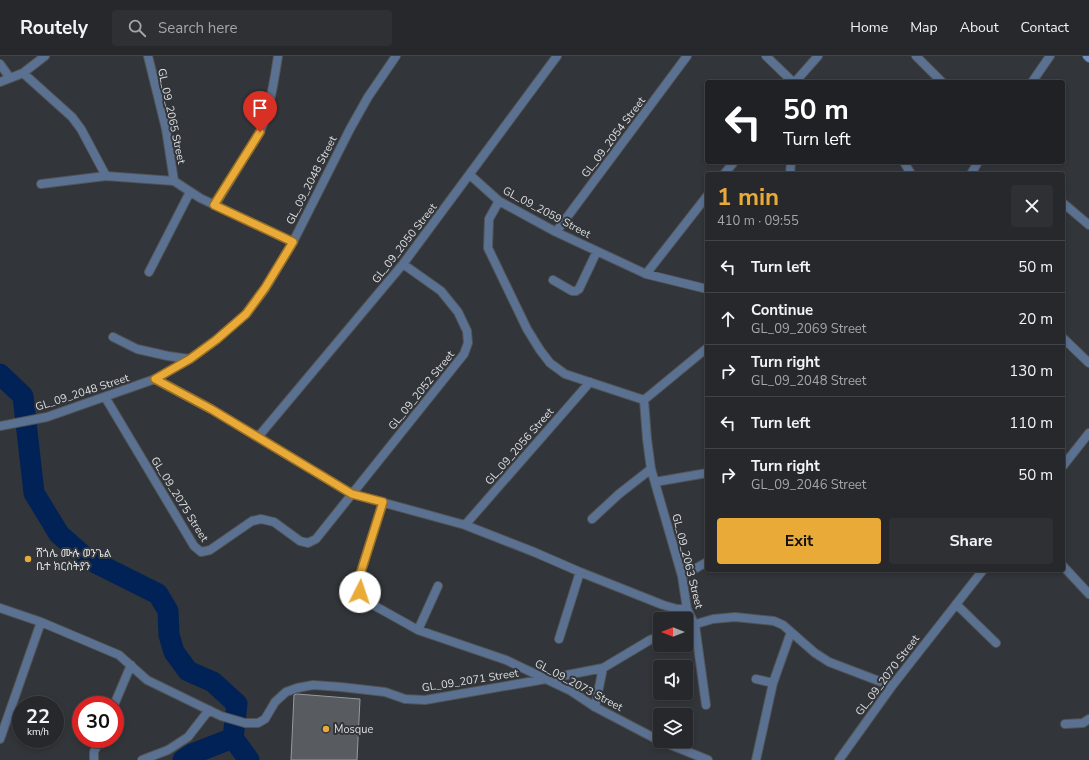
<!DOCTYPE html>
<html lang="en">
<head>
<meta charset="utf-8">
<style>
	body { margin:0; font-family:"Nunito Sans","Noto Sans Ethiopic",sans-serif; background:#2e3033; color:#f1f3f6; height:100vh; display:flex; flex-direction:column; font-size:15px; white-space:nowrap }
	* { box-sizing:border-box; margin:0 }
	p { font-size:13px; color:#a4a6a9 }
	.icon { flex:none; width:22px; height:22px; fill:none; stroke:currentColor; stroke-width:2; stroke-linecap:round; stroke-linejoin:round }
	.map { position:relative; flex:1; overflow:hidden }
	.drawer { position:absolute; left:705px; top:116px; width:360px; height:400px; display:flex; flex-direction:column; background:#26282b; border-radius:4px; box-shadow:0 2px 6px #0003,0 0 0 1px #424447 }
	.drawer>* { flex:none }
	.top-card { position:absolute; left:705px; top:24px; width:360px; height:84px; border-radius:4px; box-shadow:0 2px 6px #0003,0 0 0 1px #424447; background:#202124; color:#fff; overflow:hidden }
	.needle { width:26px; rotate:270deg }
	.buttons { position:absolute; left:653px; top:556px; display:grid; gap:8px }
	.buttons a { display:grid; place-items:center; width:40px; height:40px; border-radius:4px; background:#26282b; box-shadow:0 2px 6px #0003,0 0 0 1px #424447; font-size:20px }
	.speed { position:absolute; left:12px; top:640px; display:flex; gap:8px; font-size:20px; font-weight:700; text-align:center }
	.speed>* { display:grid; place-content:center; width:52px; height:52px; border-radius:50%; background:#26282b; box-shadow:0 2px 6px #0003,0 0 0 1px #424447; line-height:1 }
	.speed small { font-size:10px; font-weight:400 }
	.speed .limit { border:6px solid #d22; background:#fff; color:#111 }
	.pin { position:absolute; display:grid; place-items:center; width:34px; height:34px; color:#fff; margin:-41px -17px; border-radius:50% 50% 50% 0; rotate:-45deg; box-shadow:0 0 4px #0007 }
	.pin .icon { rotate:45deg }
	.me { position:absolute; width:44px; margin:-22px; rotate:4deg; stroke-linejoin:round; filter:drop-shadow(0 0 3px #0008) }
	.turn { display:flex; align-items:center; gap:14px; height:84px; padding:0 12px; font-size:18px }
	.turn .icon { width:52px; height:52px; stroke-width:2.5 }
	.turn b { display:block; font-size:28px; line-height:34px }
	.round { display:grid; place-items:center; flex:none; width:42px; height:42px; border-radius:4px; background:#2e3033 }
	.head { display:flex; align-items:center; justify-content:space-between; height:68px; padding:0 12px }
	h1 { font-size:24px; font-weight:700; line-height:30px; color:#e9aa38 }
	.action { display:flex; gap:8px; margin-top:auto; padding:8px 12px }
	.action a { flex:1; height:46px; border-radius:4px; background:#e9aa38; color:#111; font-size:16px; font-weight:700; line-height:46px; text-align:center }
	.action a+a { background:#2e3033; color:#f1f3f6 }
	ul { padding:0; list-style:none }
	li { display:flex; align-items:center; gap:12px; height:52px; padding:0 12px; border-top:1px solid #424447 }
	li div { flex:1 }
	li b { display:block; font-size:15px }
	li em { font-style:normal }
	header { display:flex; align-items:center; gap:24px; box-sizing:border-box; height:56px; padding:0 20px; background:#26282b; border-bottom:1px solid #424447 }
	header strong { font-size:19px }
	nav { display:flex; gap:22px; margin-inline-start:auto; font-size:14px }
	.search { width:280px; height:36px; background:#2e3033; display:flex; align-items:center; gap:10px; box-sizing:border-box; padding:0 14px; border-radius:4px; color:#a4a6a9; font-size:15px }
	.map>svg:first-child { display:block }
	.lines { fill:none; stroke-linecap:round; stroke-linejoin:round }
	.river { stroke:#002256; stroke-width:21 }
	.building { fill:#585b60; stroke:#979a9f }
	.minor-casing { stroke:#515457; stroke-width:10 }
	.secondary-casing { stroke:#515457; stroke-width:10 }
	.minor { stroke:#5b7191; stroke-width:8 }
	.secondary { stroke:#6e91c5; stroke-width:8 }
	.route-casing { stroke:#976e24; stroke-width:10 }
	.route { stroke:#e9aa38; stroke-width:7 }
	.poi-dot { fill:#e9aa38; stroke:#323539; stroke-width:1.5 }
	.labels { text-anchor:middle; stroke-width:4; stroke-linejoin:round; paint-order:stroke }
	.street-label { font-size:11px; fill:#dddfe1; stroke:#323539 }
	.poi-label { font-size:11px; fill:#dddfe1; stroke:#323539; text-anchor:start }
</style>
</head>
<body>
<header>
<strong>Routely</strong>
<div class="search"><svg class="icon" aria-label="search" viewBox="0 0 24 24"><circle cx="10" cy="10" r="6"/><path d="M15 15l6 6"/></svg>Search here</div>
<nav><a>Home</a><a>Map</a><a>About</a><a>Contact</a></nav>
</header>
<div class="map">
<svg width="1089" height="704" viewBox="0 0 1089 704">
	<rect width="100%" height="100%" fill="#323539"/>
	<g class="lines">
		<path class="river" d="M 0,318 L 23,340 L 34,437 L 59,478 L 86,502 L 158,538 L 168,555 L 169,579 L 174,596 L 188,615 L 213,626 L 237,648 L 233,682 L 249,704
			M 183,704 L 192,698 L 233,682"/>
	</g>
	<path class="building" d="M 297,638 L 360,643 L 357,704 L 291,704 L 294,639 Z"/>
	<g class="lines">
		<defs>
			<path id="minor" d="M 148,0 L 166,73 L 174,125
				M 766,0 L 793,26
				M 916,0 L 942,26
				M 0,8 L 10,22
				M 23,17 L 72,61 L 81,73 L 106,120
				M 0,26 L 23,17 L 45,0
				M 795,26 L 818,0
				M 1032,26 L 1050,0
				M 904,106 L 911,118
				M 724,118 L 734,106
				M 790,118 L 791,106
				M 971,118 L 978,106
				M 470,119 L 499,145 L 556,176 L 646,218 L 707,233
				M 41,128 L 106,120 L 174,125 L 200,142 L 293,186
				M 499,145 L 489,163 L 488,192 L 527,273 L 540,294 L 550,307 L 565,318 L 644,344
				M 1063,147 L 1089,169
				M 215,149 L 260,76 C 270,52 274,26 278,0
				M 556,176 L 687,0
				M 149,216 L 190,136
				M 646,218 L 707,140
				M 553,224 L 572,235 L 576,235 L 579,233 L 597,195
				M 113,281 L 137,293 L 168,300 L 190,303
				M 1063,282 L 1089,307
				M 155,323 L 211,353 L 352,438 L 465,469 L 534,496 L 580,516 L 663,549 L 677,553 L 687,553
				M 105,341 L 194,490 L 201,496 L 210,494 L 252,465 L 261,463 L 274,466 L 300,485 L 308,487 L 316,483 L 464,298 L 468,287 L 467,275 L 458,256 L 441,235 L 403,208
				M 644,344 L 647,383 L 651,413 L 682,520 L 687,553 L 695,569 L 706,649
				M 644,344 L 707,292
				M 0,370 L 47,361 L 155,323 L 190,303 L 216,284 L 246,258 L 265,233 L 293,186 L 350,73 L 368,41 L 396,0
				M 258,381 L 403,208 L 557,0
				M 1063,410 L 1089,377
				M 655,426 L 707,417
				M 383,446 L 359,522 L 360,536 L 366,545 L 418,574 L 506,604 L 571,635 L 595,651 L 660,685
				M 592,463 L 619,438 L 651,413
				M 465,469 L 590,326
				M 1063,510 L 1089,538
				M 682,520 L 707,506
				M 956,548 L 996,587
				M 0,552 L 41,566 L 0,683
				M 41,566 L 119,599 L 147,624 L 221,660 L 245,667 L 258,667 L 265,663 L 275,646 L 286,636 L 297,632 L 313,629 L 341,631 L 385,636 L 405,643 L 425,644 L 546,623 L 603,612 L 650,584 L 660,580
				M 686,571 L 713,563 L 735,561 L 774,565 L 783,569 L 815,597 L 829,606 L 892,630
				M 418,574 L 438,530
				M 559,583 L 580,516
				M 756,623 L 773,627
				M 114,649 L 131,609
				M 595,651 L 603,612
				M 1065,668 L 1083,667 L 1089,663
				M 661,685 L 708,704
				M 94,704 L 94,696 L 100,683
				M 142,704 L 168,694 L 188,681 L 209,654
				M 756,704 L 773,627 L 791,576
				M 839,704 L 892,630 L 983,514"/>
			<path id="secondary" d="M 1087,0 L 1089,2"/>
		</defs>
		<use href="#minor" class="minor-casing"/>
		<use href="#secondary" class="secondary-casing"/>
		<use href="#minor" class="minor"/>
		<use href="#secondary" class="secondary"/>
	</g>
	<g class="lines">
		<defs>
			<path id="route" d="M 260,76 L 214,149 L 293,186 L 265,232 L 246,258 L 216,284 L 190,303 L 155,323 L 211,353 L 352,438 L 383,446 L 359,522 L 360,536"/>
		</defs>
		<use href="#route" class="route-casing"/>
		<use href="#route" class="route"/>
	</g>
	<g class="poi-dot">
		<circle cx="28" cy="503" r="4"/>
		<circle cx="326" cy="673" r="4"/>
	</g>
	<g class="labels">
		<g class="street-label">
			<text transform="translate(172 60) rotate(78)" y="4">GL_09_2065 Street</text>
			<text transform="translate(613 81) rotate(-53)" y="4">GL_09_2054 Street</text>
			<text transform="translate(311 124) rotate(-63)" y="4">GL_09_2048 Street</text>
			<text transform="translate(547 156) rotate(28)" y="4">GL_09_2059 Street</text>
			<text transform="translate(404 187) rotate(-52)" y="4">GL_09_2050 Street</text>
			<text transform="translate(421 334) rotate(-51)" y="4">GL_09_2052 Street</text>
			<text transform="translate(82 336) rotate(-18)" y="4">GL_09_2048 Street</text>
			<text transform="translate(519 390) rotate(-49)" y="4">GL_09_2056 Street</text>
			<text transform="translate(180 443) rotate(58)" y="4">GL_09_2075 Street</text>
			<text transform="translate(688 505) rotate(76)" y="4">GL_09_2063 Street</text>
			<text transform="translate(887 619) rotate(-53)" y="4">GL_09_2070 Street</text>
			<text transform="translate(470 624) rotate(-9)" y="4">GL_09_2071 Street</text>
			<text transform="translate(579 629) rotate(28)" y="4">GL_09_2073 Street</text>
		</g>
		<g class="poi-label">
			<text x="36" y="501">ሸጎሌ ሙሉ ወንጌል<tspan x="36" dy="13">ቤተ ክርስትያን</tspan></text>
			<text x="334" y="677">Mosque</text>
		</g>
	</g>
</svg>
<div class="buttons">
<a><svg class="needle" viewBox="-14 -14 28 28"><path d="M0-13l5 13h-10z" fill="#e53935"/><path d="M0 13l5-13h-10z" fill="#a4a6a9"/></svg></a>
<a><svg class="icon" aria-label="sound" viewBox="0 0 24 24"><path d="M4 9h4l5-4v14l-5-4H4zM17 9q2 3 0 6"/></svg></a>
<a><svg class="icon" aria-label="layers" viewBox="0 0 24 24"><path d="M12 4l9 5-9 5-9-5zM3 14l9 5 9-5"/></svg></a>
</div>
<div class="speed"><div>22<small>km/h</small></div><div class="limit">30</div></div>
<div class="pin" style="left:260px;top:76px;background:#d93025"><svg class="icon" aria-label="arrive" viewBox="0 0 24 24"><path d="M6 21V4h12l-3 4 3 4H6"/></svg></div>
<svg class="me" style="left:360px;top:536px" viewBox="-20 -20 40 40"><circle r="19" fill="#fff"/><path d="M0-13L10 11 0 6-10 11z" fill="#e9aa38"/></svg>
<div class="top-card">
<div class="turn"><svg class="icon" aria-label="left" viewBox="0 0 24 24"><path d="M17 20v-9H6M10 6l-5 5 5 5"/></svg><div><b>50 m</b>Turn left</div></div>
</div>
<section class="drawer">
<div class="head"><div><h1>1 min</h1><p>410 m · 09:55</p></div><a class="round"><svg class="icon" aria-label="close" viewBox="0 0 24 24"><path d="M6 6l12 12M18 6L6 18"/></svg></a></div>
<ul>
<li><svg class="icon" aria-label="left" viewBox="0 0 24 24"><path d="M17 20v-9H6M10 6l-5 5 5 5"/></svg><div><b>Turn left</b></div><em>50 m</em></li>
<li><svg class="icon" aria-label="ahead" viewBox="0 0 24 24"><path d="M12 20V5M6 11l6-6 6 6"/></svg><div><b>Continue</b><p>GL_09_2069 Street</p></div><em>20 m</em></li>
<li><svg class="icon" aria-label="right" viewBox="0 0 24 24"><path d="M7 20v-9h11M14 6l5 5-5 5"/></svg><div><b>Turn right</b><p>GL_09_2048 Street</p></div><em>130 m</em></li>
<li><svg class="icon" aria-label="left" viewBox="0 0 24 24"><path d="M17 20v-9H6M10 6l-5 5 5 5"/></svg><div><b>Turn left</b></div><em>110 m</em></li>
<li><svg class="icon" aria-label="right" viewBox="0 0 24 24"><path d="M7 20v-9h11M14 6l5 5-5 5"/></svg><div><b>Turn right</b><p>GL_09_2046 Street</p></div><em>50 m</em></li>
</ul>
<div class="action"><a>Exit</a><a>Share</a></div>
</section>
</div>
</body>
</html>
